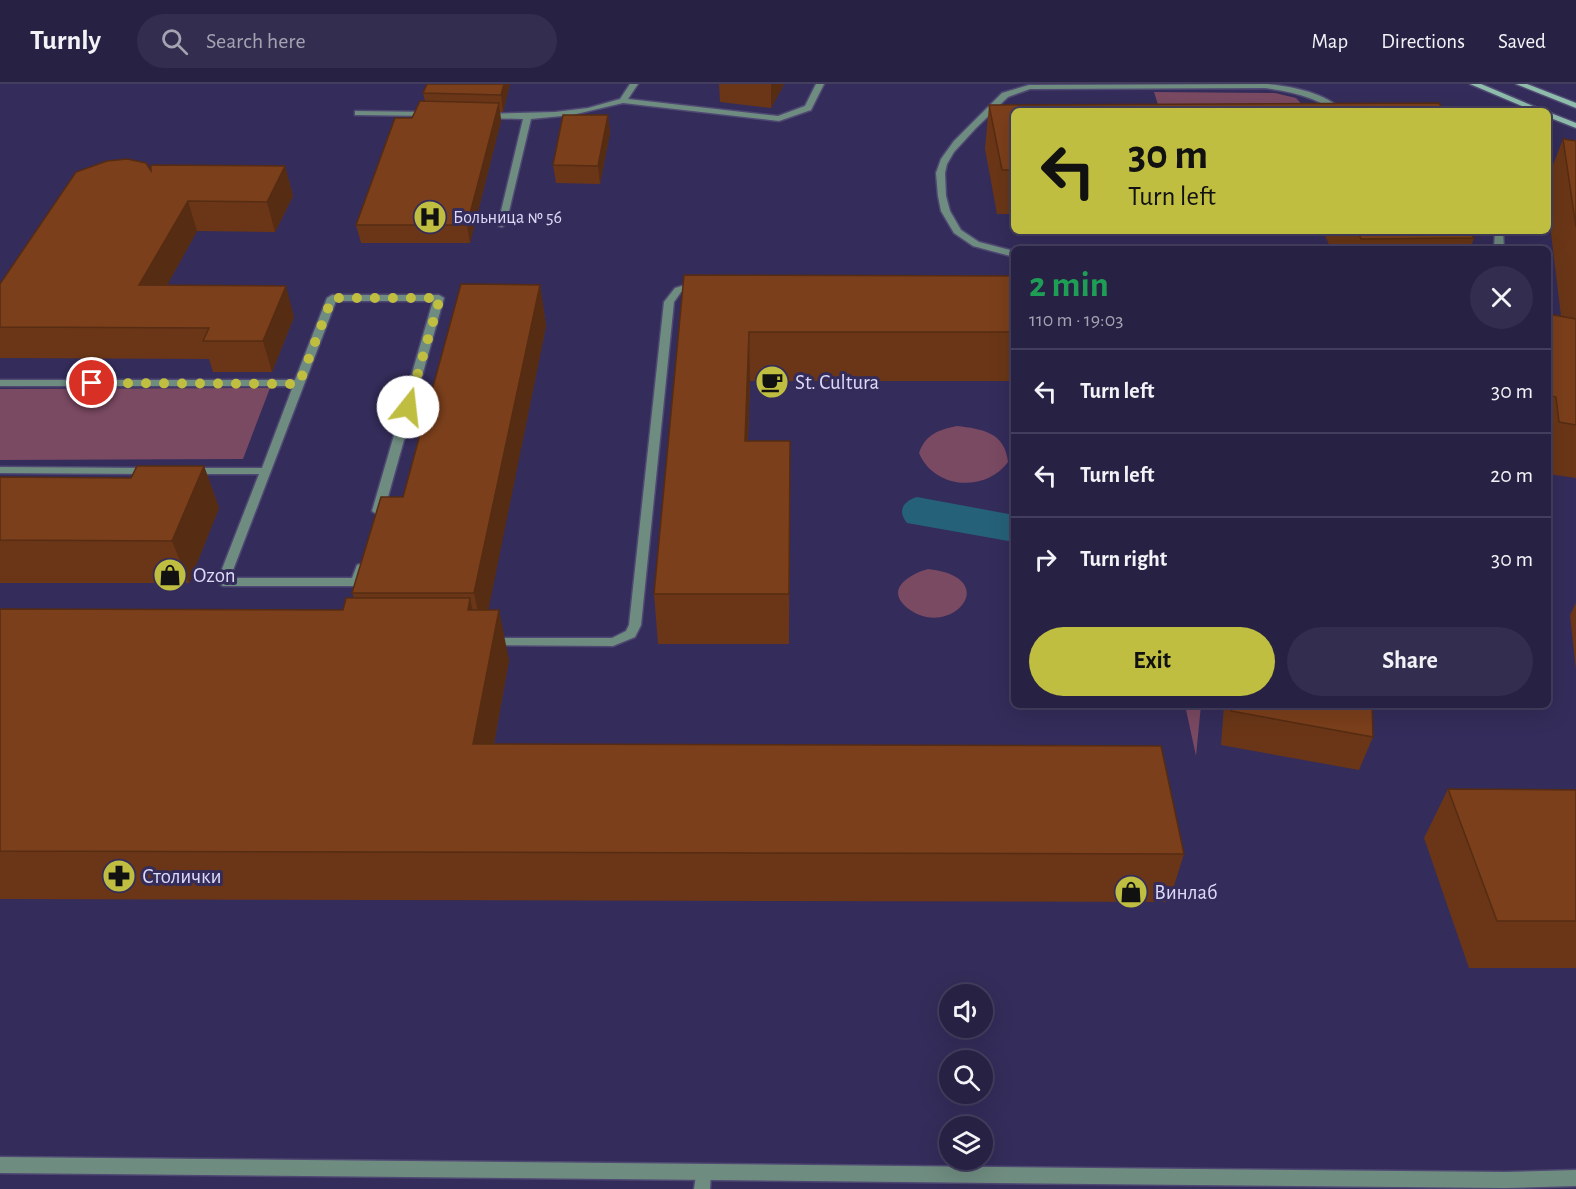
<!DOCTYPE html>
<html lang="en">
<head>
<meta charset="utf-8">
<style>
	body { margin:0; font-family:"Alegreya Sans",sans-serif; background:#332e4f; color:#f1f3f6; height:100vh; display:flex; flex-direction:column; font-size:22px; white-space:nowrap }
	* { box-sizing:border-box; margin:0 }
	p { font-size:20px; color:#a4a3b2 }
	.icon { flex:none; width:33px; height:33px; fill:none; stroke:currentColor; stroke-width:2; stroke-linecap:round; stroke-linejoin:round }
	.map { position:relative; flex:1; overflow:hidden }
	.sheet { position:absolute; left:1011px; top:162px; width:540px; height:462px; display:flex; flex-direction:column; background:#272144; border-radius:9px; box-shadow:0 6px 24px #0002,0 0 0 2px #433e5d }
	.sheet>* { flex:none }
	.guide { position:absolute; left:1011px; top:24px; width:540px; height:126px; border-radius:9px; box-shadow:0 6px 24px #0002,0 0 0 2px #433e5d; background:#bfbe41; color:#111; overflow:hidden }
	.controls { position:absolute; left:939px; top:900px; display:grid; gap:12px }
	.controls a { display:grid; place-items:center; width:54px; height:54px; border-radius:50%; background:#272144; box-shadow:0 6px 24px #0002,0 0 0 2px #433e5d; font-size:30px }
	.pin { position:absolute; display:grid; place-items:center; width:51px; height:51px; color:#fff; margin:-26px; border:3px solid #fff; border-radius:50%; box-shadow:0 2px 6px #0007 }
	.me { position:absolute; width:66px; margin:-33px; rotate:16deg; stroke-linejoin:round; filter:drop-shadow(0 0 4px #0008) }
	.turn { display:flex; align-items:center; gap:21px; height:126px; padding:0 18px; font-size:27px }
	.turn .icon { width:78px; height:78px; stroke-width:2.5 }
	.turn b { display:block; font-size:42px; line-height:51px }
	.round { display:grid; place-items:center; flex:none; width:63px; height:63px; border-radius:32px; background:#332e4f }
	.summary { display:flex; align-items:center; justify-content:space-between; height:102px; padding:0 18px }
	h1 { font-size:36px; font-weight:600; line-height:45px; color:#1e9e55 }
	.action { display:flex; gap:12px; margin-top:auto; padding:12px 18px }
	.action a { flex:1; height:69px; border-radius:36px; background:#bfbe41; color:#111; font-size:24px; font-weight:600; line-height:69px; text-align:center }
	.action a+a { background:#332e4f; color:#f1f3f6 }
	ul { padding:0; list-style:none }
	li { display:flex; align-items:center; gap:18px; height:84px; padding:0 18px; border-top:2px solid #433e5d }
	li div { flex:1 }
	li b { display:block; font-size:22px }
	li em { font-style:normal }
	header { display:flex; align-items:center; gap:36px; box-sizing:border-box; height:84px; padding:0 30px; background:#272144; border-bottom:2px solid #433e5d }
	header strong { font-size:28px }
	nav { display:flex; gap:33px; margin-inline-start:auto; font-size:21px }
	.search { width:420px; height:54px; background:#332e4f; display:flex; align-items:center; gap:15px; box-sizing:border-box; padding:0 21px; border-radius:33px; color:#a4a3b2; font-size:22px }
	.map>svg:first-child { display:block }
	.green { fill:#7a4962 }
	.water { fill:#256179 }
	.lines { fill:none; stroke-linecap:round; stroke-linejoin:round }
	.service-casing { stroke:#4f4873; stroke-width:3 }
	.minor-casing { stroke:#4f4873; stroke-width:3 }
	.secondary-casing { stroke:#4f4873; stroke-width:3 }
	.service { fill:#6f8c80; fill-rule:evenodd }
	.minor { fill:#6f8c80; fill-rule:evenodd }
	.secondary { fill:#8fbdab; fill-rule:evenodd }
	.wall { fill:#6a3617 }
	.shaded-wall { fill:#562c13 }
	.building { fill:#7b3f1b; stroke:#562c13; stroke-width:1.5 }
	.route { stroke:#bfbe41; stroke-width:10; stroke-dasharray:0 18 }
	.labels { text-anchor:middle; stroke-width:6; stroke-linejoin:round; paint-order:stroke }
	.far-poi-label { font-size:18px; fill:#dddaf8; stroke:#342c5a; text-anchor:start }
	.poi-label { font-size:21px; fill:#dddaf8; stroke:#342c5a; text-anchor:start }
</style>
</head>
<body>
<header>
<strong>Turnly</strong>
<div class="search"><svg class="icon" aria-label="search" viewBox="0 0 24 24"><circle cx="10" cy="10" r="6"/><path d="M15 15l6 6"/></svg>Search here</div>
<nav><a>Map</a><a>Directions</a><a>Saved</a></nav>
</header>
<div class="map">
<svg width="1576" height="1105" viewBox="0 0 1576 1105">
	<rect width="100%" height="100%" fill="#342c5a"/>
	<path class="green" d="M 1154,8 L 1275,9 L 1296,14 L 1305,24 L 1304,27 L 1160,27 Z
		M 270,304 L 243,375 L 0,376 L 0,305 Z
		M 957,342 C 982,345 1005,348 1008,378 C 985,409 934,405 919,369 C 926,350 938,346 957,342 Z
		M 928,485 C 1008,494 946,561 904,521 C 886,503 913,489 928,485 Z
		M 1185,621 L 1201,621 L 1196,672 Z"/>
	<path class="water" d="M 917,413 L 1014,431 L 1014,458 L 907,439 C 897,427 903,417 917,413 Z"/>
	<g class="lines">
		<defs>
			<path id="service" d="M 630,0 L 638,0 L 628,15 L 778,32 L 805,22 L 816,0 L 824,0 L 811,26 L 779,37 L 623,19 L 572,31 L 531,35 L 506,140 L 502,143 L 499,142 L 498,140 L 523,35 L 485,34 L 481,32 L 482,30 L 555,28 L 588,24 L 620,15 Z
				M 1268,0 C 1292,3 1325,8 1343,27 C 1332,27 1323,19 1312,15 C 1297,9 1281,6 1265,4 L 1030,5 L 1008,13 L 976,44 L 954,68 L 947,80 L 945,89 L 946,112 L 950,127 L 961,146 L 979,158 L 1014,167 L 1014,173 L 973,162 L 954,149 L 941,127 L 938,112 L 936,89 L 941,75 L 954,57 L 1002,9 L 1029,1 Z
				M 355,27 L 429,28 L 433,30 L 429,32 L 358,31 L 355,31 Z
				M 1495,147 L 1503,147 L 1504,165 L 1494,165 Z
				M 698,197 L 701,198 L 701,202 L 681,208 L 674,218 L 641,541 L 635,553 L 613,562 L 486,561 L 484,558 L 486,555 L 490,554 L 612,554 L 626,547 L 629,541 L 664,218 L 675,204 Z
				M 332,211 L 439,211 L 444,214 L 384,427 L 378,431 L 372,427 L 433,217 L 336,217 L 230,494 L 352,494 L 357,481 L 361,480 L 367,484 L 363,498 L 357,502 L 223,502 L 217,498 L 259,390 L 190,390 L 185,387 L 190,384 L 262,384 L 293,302 L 0,302 L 0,296 L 295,296 L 327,214 Z
				M 0,383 L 149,384 L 154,387 L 149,390 L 0,389 Z
				M 703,1081 L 709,1084 L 711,1089 L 710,1105 L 694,1105 L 697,1084 Z"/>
			<path id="minor" d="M 0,1073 L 1505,1088 L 1576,1086 L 1576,1102 L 1505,1104 L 0,1089 Z"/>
			<path id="secondary" d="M 1470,0 L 1481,0 L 1545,27 L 1534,27 Z
				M 1516,0 L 1527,0 L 1576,19 L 1576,24 Z
				M 1548,28 L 1576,39 L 1576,44 L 1548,33 Z"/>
		</defs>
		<use href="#service" class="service-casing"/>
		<use href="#minor" class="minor-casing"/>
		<use href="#secondary" class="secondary-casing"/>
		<use href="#service" class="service"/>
		<use href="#minor" class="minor"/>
		<use href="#secondary" class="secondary"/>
	</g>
	<path class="wall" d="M 510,0 L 503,28 L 500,28 L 501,37 L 470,159 L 361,159 L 356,141 L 412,34 L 425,17 L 423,9 Z
		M 719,0 L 784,0 L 771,24 L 720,18 Z
		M 989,21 L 1014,27 L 1014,130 L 997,130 L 985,65 Z
		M 608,31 L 610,49 L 600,100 L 556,99 L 553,81 Z
		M 1563,55 L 1576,57 L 1576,394 L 1548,390 L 1548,230 L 1561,232 L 1548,124 L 1548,94 Z
		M 285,82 L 293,112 L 275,148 L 197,147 L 167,201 L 294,233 L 272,288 L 213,288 L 209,275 L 0,274 L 0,200 L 151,87 Z
		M 1323,147 L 1469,147 L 1474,154 L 1470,165 L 1331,165 Z
		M 684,191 L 1014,192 L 1014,297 L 750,297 L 748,357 L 790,357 L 789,560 L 658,560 L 654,510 Z
		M 540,201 L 546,242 L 488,526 L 509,576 L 494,660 L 1184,770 L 1169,818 L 0,815 L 0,525 L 343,526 L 354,514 L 352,509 L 403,413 Z
		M 204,382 L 219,424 L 189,499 L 0,499 L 0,393 L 131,394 Z
		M 1576,519 L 1576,586 L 1570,531 Z
		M 1223,621 L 1372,621 L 1373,653 L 1359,686 L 1221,661 L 1224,622 Z
		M 1448,705 L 1576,706 L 1576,884 L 1469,884 L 1424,754 Z"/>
	<path class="shaded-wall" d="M 504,0 L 510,0 L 503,28 L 501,11 Z
		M 771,0 L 784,0 L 771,24 Z
		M 499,19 L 501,37 L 470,159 L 467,141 Z
		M 608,31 L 610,49 L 600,100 L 598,82 Z
		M 285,82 L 293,112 L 275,148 L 267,118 Z
		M 188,117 L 197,147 L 150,232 L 139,201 Z
		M 540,201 L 546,242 L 483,552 L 474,509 Z
		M 286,202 L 294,233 L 272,288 L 263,257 Z
		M 749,248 L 750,297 L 746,407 L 745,357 Z
		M 204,382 L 219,424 L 189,499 L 172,457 Z
		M 470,514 L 480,564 L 468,526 Z
		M 499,526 L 509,576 L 485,709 L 473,660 Z"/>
	<path class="building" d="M 427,0 L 504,0 L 501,11 L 423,9 Z
		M 420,17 L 499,19 L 467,141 L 356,141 L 395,34 L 412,34 Z
		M 1439,19 L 1444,27 L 1014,27 L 1014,86 L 1002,86 L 989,21 Z
		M 563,31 L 608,31 L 598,82 L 553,81 Z
		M 1563,55 L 1576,57 L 1576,143 Z
		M 127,75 L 146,79 L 151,87 L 151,81 L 285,82 L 267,118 L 188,117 L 139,201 L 286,202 L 263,257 L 203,257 L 209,244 L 0,243 L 0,200 L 76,88 L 107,77 Z
		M 1358,147 L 1469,147 L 1474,154 L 1361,155 Z
		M 684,191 L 1014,192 L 1014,248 L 749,248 L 745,357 L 790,357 L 789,510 L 654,510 Z
		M 461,200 L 540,201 L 474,509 L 352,509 L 381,413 L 403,413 Z
		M 1548,230 L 1576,235 L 1576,341 L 1559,338 L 1556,313 L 1548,311 Z
		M 137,382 L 204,382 L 172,457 L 0,456 L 0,393 L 131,394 Z
		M 346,514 L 470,514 L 468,526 L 499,526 L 473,660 L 1161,662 L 1184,770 L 0,767 L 0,525 L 343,526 Z
		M 1232,621 L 1372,621 L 1373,653 L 1231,627 Z
		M 1448,705 L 1576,706 L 1576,837 L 1497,837 Z"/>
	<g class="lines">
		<path class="route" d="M 92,299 L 299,300 L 332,214 L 440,214 L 408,323"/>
	</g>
	<defs>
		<symbol id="hospital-disc" viewBox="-11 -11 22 22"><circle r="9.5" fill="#bfbe41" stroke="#342c5a"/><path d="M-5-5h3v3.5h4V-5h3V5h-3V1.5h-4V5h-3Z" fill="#111"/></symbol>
		<symbol id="cafe-disc" viewBox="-11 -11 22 22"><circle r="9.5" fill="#bfbe41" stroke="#342c5a"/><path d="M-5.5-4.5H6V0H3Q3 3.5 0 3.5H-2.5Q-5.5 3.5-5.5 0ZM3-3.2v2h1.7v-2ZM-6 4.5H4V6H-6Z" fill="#111"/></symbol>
		<symbol id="shop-disc" viewBox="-11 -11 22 22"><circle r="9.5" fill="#bfbe41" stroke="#342c5a"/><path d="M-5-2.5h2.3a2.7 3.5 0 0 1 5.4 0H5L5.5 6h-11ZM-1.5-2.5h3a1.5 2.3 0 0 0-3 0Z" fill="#111"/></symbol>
		<symbol id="pharmacy-disc" viewBox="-11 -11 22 22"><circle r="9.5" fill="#bfbe41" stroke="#342c5a"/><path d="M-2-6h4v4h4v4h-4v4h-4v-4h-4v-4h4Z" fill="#111"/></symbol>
	</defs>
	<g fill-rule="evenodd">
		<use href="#hospital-disc" x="411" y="114" width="38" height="38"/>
		<use href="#cafe-disc" x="753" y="279" width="38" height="38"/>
		<use href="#shop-disc" x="151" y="472" width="38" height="38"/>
		<use href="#pharmacy-disc" x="100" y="773" width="38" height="38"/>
		<use href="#shop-disc" x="1112" y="789" width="38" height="38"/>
	</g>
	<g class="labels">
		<g class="far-poi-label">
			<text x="453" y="139">Больница № 56</text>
		</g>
		<g class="poi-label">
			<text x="795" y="305">St. Cultura</text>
			<text x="193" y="498">Ozon</text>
			<text x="142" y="799">Столички</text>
			<text x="1154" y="815">Винлаб</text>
		</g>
	</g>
</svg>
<div class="controls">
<a><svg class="icon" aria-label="sound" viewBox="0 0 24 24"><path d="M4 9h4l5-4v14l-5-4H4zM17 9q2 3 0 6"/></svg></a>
<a><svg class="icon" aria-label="search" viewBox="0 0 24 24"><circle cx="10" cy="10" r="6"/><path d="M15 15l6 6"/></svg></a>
<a><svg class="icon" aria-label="layers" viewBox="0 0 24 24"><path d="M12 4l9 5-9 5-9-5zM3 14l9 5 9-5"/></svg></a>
</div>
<div class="pin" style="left:92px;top:299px;background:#d93025"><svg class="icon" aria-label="arrive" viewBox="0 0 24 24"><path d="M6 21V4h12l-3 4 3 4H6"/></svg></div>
<svg class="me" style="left:408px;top:323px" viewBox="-20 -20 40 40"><circle r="19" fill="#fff"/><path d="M0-13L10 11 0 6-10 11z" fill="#bfbe41"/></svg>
<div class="guide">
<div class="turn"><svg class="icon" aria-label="left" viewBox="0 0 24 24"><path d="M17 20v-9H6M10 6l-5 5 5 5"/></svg><div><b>30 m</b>Turn left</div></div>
</div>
<section class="sheet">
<div class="summary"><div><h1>2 min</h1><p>110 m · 19:03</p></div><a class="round"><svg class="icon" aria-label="close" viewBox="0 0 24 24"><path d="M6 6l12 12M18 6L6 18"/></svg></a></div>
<ul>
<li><svg class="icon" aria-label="left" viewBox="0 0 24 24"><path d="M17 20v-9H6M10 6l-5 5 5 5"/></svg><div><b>Turn left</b></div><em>30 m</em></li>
<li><svg class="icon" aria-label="left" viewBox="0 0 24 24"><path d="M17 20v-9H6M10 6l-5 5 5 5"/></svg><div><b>Turn left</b></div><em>20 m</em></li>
<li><svg class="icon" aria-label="right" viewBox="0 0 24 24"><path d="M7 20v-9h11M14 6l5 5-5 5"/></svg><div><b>Turn right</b></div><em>30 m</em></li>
</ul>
<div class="action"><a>Exit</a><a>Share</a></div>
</section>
</div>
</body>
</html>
